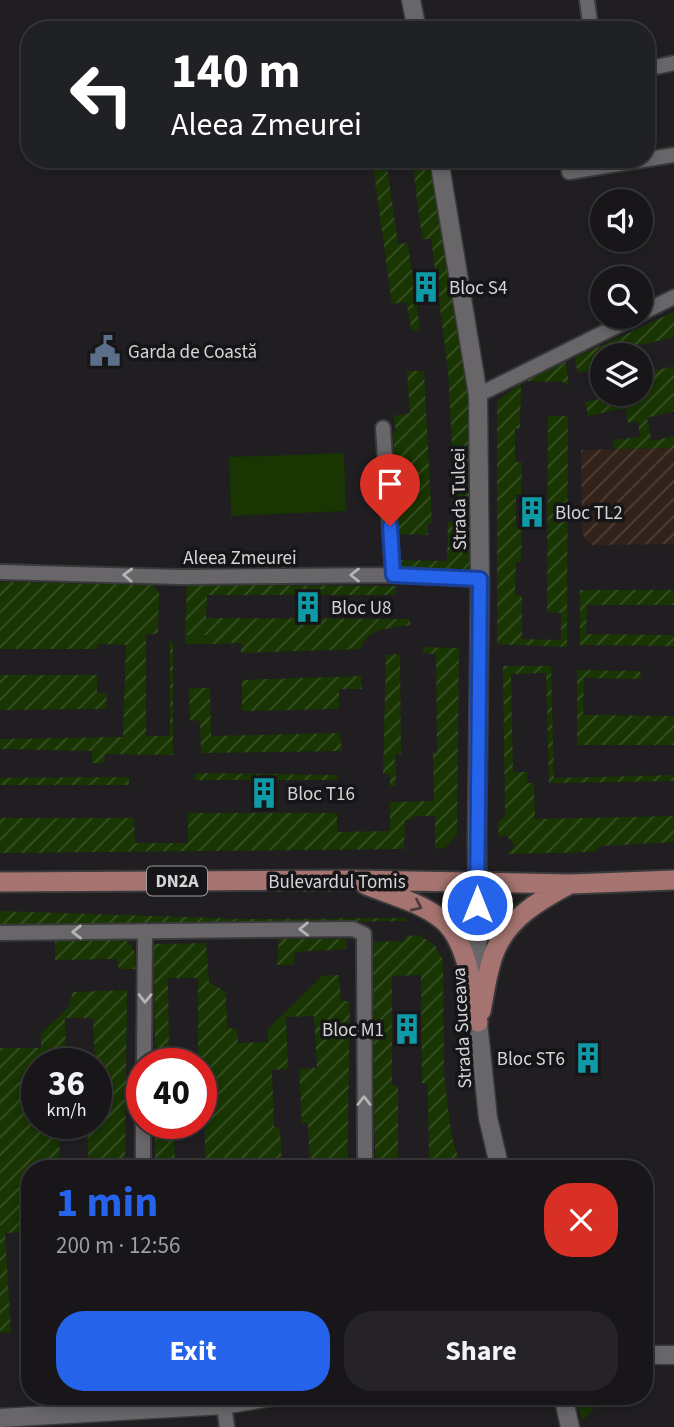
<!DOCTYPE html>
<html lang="en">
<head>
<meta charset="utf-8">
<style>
	body { margin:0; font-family:"Source Sans 3",sans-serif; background:#252326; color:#f1f3f6; height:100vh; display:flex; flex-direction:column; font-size:26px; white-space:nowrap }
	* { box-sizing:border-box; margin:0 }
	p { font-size:23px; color:#9f9fa2 }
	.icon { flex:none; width:38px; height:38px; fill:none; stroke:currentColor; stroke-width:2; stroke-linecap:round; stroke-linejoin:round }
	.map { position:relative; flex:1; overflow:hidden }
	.side { position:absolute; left:21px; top:1160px; width:632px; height:245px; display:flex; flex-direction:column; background:#181619; border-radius:28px; box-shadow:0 4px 10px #0003,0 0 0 2px #363538 }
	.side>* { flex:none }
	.hud { position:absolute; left:21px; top:21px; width:634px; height:147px; border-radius:28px; box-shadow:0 4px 10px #0003,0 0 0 2px #363538; background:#202124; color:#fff; overflow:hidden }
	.controls { position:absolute; left:590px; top:189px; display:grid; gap:14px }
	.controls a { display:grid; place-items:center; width:63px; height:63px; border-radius:50%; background:#181619; box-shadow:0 4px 10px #0003,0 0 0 2px #363538; font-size:35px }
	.speed { position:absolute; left:21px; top:1048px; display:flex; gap:14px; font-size:35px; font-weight:700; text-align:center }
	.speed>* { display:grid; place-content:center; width:91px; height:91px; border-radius:50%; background:#181619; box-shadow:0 4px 10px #0003,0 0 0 2px #363538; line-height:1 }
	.speed small { font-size:18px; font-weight:400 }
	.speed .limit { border:10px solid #d22; background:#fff; color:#111 }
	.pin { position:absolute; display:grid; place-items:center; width:60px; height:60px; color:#fff; margin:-72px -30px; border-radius:50% 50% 50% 0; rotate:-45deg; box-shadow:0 0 7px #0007 }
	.pin .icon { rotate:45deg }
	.me { position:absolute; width:77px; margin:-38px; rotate:0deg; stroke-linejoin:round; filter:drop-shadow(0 0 5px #0008) }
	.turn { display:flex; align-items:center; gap:24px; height:147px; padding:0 35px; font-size:32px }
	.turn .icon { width:91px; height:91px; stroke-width:2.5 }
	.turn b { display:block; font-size:49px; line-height:60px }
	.round { display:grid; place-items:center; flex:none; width:74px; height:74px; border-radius:28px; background:#252326 }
	.headline { display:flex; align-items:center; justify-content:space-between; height:119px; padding:0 35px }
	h1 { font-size:42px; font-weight:700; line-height:52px; color:#2563eb }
	.action { display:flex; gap:14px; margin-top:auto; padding:14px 35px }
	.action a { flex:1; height:80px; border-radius:28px; background:#2563eb; color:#fff; font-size:28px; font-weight:700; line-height:80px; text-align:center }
	.action a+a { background:#252326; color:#f1f3f6 }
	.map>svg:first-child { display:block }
	.industrial { fill:url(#industrial-furrows) }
	.grass { fill:#183502 }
	.garden { fill:url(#garden-furrows) }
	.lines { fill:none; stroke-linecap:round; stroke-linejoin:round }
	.minor-casing { stroke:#3a393b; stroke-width:18 }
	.tertiary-casing { stroke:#3a393b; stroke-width:21 }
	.primary-casing { stroke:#3a393b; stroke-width:23 }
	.minor { stroke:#686669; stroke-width:14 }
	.tertiary { stroke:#686669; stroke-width:18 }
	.primary { stroke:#a57470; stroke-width:19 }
	.oneway { stroke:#b4b3b5 }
	.oneway2 { stroke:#4f3b3b }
	.route-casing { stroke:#184099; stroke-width:18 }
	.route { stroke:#2563eb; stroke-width:12 }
	.labels { text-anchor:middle; stroke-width:7; stroke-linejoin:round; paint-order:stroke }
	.shield { fill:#161518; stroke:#9c9b9d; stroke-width:2 }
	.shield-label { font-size:18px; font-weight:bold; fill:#d5d4d6 }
	.poi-label { font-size:19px; fill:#d5d4d6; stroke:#161518; text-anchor:start }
	.street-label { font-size:19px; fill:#d5d4d6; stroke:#161518 }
</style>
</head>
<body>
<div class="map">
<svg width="674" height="1427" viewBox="0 0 674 1427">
	<defs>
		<pattern id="industrial-furrows" width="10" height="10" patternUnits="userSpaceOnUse" patternTransform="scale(1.75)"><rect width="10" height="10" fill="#322219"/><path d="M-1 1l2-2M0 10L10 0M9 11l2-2" fill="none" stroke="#4f413a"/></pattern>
		<pattern id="garden-furrows" width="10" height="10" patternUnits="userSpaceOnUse" patternTransform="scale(1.75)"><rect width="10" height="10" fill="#183502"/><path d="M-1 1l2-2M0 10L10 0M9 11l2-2" fill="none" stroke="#395126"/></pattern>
	</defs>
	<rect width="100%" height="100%" fill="#201e21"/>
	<path class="industrial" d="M 674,448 L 674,544 L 591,545 L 582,534 L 581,450 Z"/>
	<path class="grass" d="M 344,453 L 346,511 L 231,516 L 229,457 Z
		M 185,635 L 209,635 L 209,644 L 185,644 Z
		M 518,903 L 518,907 L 505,921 L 499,924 L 493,921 L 494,904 Z
		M 576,1397 L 576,1396 L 605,1397 L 584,1419 L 581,1418 Z"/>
	<path class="garden" d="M 372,159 L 386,159 L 398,244 L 408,243 L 420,329 L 412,331 L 406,302 L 392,304 Z
		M 412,159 L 433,159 L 469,399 L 473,570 L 400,569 L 399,560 L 447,561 L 448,522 L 456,521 L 448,370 L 431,239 L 422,239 Z
		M 674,312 L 674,337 L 624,349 L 625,355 L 602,355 L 602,367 L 578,373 L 574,358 Z
		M 566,362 L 569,385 L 565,385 L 564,382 L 524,381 Z
		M 674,366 L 674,411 L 647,418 L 652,441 L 674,436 L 674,448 L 614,449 L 613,440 L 640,437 L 638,421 L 628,423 L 626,408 L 588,416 L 585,402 L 620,394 L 640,394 L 641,374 Z
		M 407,371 L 424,371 L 432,523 L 428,523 L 428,535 L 399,534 L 393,432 L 396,431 L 393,416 L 410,413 Z
		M 521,383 L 520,428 L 515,429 L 515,462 L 522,462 L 521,495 L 516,495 L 516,528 L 522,529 L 521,562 L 516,562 L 515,595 L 522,595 L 522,639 L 561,640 L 561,613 L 547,612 L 548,416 L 568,416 L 567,647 L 497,644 L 497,401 Z
		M 4,582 L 153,585 L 159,593 L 158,633 L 146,635 L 146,736 L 170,736 L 170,641 L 173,642 L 173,755 L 105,754 L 104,763 L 92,763 L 92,751 L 0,749 L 0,739 L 123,737 L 126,645 L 97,644 L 97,649 L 0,649 L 0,583 Z
		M 187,585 L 396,586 L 396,595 L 207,595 L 206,618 L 410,619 L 410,625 C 392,628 365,628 361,649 L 241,653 L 241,643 L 209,644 L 209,635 L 185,635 Z
		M 580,590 L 674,590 L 674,605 L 587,605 L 586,634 L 674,635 L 674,646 L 580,645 Z
		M 423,647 L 459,648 L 457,835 L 445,848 L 435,849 L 435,816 L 414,816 L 413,819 L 405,820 L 404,849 L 0,853 L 0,818 L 134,818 L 135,843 L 188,843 L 188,813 L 337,813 L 337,832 L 390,831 L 390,802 L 434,801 L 433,753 L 437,753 L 436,654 L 423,653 Z
		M 400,654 L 401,754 L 395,754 L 396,786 L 390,786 L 390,774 L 383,774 L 386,655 Z
		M 503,666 L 551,666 L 554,778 L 674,775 L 674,781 L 549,783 L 546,673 L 511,674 L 513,772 L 527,772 L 527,783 L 534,783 L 535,819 L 674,816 L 674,842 L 601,846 L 594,852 L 507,854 L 515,846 L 506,835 L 499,839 L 498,822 L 505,816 Z
		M 577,670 L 640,671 L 641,679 L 584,678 L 583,715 L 674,716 L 674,745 L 577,745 Z
		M 0,675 L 97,675 L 97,693 L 107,694 L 106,709 L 0,710 Z
		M 361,676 L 362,689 L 339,689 L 339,709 L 242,711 L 242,680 Z
		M 189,688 L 210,688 L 211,736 L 340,733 L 342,751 L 201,753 L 200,721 L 190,720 Z
		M 195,773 L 337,775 L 337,780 L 194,780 Z
		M 129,777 L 129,785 L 0,785 L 0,778 Z
		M 0,911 L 242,919 L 407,918 L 407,921 L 0,926 Z
		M 420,935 L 435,946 L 443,960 L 444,1073 L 451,1133 L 461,1169 L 429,1169 L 428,1084 L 422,1083 L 421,975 L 392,976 L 392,1085 L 398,1086 L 398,1169 L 375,1169 L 373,942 L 405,941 L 406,936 Z
		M 120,939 L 129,942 L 135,953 L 135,969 L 119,969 L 117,959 L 55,960 L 55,940 Z
		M 279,939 L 346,939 L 346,949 L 295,952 L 294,965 L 277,965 Z
		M 206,943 L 209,982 L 226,992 L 227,1028 L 237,1029 L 238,1043 L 268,1042 L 268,1029 L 322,976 L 339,975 L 341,1000 L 350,1002 L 347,1169 L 310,1169 L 308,1123 L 302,1123 L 299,1069 L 317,1068 L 314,1016 L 286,1017 L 288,1069 L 272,1070 L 274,1127 L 280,1127 L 282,1169 L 205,1169 L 205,1086 L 201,1086 L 201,1064 L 198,1064 L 198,978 L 168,978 L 169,1064 L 155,1064 L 154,944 Z
		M 127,990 L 125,1169 L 89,1169 L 87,1125 L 80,1125 L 80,1124 L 96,1124 L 96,1064 L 95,1064 L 93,1018 L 65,1018 L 66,1064 L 37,1064 L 37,1124 L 52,1124 L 53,1129 L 59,1129 L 60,1169 L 30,1169 L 30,1232 L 5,1233 L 11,1332 L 0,1333 L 0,1048 L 41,1048 L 41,1033 L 68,1008 L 73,992 Z
		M 155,1124 L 174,1124 L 175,1169 L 155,1169 Z"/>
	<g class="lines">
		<defs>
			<path id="minor" d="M 587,0 L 591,30
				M 646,69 L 674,63
				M 569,172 L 674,155
				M 640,314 L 674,297
				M 478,395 L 635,317
				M 383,428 L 393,575
				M 0,572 L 180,577 L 393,575 L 480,579
				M 0,933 L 353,929 L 364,934 L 365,1169
				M 144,1064 L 145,931
				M 143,1169 L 143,1124
				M 70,1396 L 71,1414
				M 224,1405 L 227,1427"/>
			<path id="tertiary" d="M 411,0 L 417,30
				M 439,159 L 478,395 L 480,579 L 477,839 L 478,1022 L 488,1118 L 500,1169
				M 644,1355 L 674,1355
				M 563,1396 L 570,1427
				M 0,1418 L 224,1405 L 277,1396"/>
			<path id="primary" d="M 0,882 L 354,880 L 571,884 L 674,880
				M 366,885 C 391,895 419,902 440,918 C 468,938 472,991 478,1022
				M 481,1011 C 485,992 487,970 495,951 C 508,919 538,901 568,885"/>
		</defs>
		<use href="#minor" class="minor-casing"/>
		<use href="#tertiary" class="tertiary-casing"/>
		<use href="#primary" class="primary-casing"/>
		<use href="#minor" class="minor"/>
		<use href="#tertiary" class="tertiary"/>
		<use href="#primary" class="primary"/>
	</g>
	<defs><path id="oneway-chevron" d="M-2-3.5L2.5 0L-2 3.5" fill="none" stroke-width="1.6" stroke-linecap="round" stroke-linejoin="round" transform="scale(1.75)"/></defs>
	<g class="oneway">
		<use href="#oneway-chevron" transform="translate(128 575) rotate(-178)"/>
		<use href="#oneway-chevron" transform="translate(355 575) rotate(180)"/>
		<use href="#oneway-chevron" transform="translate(304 929) rotate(179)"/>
		<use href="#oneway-chevron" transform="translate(77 932) rotate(179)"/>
		<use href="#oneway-chevron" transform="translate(145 998) rotate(91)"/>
		<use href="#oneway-chevron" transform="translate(364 1101) rotate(-90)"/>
	</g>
	<use class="oneway2" href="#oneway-chevron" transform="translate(417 906) rotate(25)"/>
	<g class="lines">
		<defs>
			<path id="route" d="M 390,526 L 393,575 L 480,579 L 477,905"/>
		</defs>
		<use href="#route" class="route-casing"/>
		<use href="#route" class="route"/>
	</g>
	<defs>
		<symbol id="building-bare" viewBox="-9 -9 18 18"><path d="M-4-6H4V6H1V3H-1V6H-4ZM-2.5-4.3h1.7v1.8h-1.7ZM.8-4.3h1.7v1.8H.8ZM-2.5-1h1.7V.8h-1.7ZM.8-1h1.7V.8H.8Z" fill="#0f9aa8" stroke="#161518" stroke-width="2.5" paint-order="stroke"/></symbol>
		<symbol id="civic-bare" viewBox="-9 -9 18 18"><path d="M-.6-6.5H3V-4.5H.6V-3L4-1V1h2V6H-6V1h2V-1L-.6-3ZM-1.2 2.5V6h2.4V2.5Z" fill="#5c6f8a" stroke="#161518" stroke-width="2.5" paint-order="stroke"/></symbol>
	</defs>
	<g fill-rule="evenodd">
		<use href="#building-bare" x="404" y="265" width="44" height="44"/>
		<use href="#civic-bare" x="83" y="329" width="44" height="44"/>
		<use href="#building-bare" x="510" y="490" width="44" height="44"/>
		<use href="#building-bare" x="286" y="585" width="44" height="44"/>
		<use href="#building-bare" x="242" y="771" width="44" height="44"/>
		<use href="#building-bare" x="385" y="1007" width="44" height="44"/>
		<use href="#building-bare" x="566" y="1036" width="44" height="44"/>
	</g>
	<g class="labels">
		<rect class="shield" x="147" y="866.5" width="60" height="29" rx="5"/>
		<g class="shield-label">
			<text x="177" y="887">DN2A</text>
		</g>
		<g class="poi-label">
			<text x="449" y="294">Bloc S4</text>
			<text x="128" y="358">Garda de Coastă</text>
			<text x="555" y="519">Bloc TL2</text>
			<text x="331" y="614">Bloc U8</text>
			<text x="287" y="800">Bloc T16</text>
			<text x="384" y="1036" text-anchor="end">Bloc M1</text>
			<text x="565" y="1065" text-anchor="end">Bloc ST6</text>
		</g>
		<g class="street-label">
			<text transform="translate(458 499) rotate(-91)" y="7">Strada Tulcei</text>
			<text x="240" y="564">Aleea Zmeurei</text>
			<text x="337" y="888">Bulevardul Tomis</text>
			<text transform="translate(461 1028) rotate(-93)" y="7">Strada Suceava</text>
		</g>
	</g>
</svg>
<div class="controls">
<a><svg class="icon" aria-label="sound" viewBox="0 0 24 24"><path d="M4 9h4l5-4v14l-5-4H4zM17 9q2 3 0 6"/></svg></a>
<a><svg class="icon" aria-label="search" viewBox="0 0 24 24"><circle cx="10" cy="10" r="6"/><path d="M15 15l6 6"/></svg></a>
<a><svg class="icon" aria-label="layers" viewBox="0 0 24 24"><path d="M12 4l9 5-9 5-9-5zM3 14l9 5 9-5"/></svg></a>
</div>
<div class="speed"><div>36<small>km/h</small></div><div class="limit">40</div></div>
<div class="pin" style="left:390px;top:526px;background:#d93025"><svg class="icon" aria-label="arrive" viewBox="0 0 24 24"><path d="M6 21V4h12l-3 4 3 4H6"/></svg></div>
<svg class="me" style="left:477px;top:905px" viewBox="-20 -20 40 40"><circle r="17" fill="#2563eb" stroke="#fff" stroke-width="3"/><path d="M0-11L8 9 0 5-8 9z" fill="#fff"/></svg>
<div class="hud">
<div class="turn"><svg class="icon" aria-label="left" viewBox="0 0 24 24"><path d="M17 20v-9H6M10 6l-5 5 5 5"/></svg><div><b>140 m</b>Aleea Zmeurei</div></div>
</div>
<section class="side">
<div class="headline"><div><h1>1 min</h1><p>200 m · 12:56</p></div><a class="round" style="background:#d93025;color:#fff"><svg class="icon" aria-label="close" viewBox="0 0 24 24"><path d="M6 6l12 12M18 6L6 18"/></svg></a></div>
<div class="action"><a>Exit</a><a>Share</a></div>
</section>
</div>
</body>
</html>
